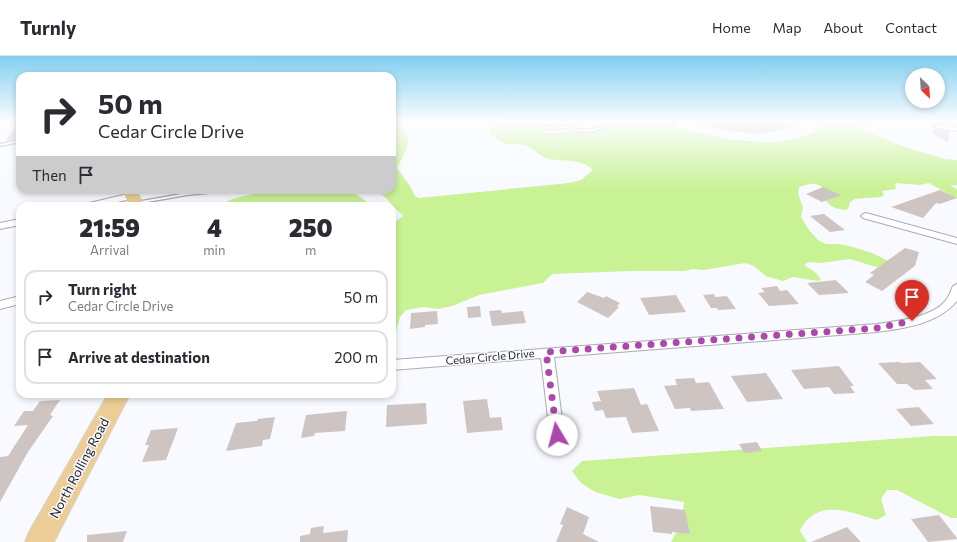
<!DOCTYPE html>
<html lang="en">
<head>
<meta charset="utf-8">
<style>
	body { margin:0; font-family:Commissioner,sans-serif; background:#f2f2f3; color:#2b2b33; height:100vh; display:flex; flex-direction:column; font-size:15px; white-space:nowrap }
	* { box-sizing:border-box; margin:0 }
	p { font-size:13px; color:#7c7c81 }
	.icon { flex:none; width:22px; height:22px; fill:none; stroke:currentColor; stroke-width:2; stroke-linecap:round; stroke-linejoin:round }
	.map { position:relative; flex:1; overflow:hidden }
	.side { position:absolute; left:16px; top:146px; width:380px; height:196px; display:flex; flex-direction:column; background:#fff; border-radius:12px; box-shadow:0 2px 6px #0003 }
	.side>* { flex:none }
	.hud { position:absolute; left:16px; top:16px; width:380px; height:122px; border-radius:12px; box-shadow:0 2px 6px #0003; background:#fff; color:#2b2b33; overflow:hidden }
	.needle { width:26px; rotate:155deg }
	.buttons { position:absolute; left:905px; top:12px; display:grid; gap:8px }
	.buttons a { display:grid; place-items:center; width:40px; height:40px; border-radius:50%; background:#fff; box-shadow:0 2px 6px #0003; font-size:20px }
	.pin { position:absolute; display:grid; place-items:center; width:34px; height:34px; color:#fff; margin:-41px -17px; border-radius:50% 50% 50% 0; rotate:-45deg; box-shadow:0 0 4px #0007 }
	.pin .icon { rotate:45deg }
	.me { position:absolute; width:44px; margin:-22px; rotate:352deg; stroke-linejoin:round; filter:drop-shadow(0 0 3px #0008) }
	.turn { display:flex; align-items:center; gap:14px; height:84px; padding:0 16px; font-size:18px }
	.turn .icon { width:52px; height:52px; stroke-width:2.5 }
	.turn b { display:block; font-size:28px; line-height:34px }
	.then { display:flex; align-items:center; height:38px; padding:0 16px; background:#0003; gap:8px; font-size:15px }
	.eta { display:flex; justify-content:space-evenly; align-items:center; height:68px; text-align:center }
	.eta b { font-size:24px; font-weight:800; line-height:28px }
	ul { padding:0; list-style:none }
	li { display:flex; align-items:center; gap:12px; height:54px; margin:0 8px 6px; padding:0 8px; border:2px solid #e1e1e2; border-radius:12px }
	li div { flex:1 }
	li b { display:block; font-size:15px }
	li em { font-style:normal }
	header { display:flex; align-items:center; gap:24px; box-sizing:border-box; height:56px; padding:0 20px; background:#fff; border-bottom:1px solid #e1e1e2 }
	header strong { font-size:19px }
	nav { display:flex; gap:22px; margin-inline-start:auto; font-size:14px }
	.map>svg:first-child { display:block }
	.green { fill:#c9f295 }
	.building { fill:#cec5c3 }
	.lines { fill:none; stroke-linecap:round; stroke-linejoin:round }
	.service-casing { stroke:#aaacb3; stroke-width:2.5 }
	.minor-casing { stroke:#aaacb3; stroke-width:2 }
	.primary-casing { stroke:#d7d7d7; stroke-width:2 }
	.service { fill:#fff; fill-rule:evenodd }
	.minor { fill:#fff; fill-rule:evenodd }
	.primary { fill:#edcd96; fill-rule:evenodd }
	.route { stroke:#ac47ac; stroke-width:7; stroke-dasharray:0 12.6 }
	.labels { text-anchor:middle; stroke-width:3; stroke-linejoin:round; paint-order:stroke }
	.street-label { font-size:11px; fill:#1f2023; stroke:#f9faff }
	.near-street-label { font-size:13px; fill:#1f2023; stroke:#f9faff }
</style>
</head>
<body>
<header>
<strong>Turnly</strong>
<nav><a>Home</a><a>Map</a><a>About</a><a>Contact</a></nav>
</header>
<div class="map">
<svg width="957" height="486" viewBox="0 0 957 486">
	<rect width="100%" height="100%" fill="#f9faff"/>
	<path class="green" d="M 392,65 C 401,67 408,76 408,86 C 408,92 400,106 397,112 L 410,130 L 415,140 L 419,142 L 569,127 L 581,124 L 593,114 C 581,102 564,106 549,103 C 542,102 537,95 531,92 C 523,87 515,89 507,88 C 499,86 494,81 489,76 L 493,65 L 531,65 L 539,74 L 549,77 L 592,76 L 613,71 L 634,68 L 665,69 L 733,84 L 762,86 L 780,86 L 807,79 L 818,75 L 820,70 L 817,65 L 840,65 L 908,92 L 946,103 L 957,104 L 957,129 L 950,130 L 957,133 L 957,143 L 929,127 L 919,129 L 895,127 L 896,133 L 882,135 L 884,139 L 881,141 L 855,143 L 850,146 L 848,153 L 846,154 C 836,153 830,151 824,142 L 827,135 C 816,125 813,127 799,131 L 798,137 L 803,152 L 801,161 L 809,174 L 818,184 L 826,188 L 840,188 L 853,191 L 872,197 L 897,209 L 886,214 L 850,203 L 821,207 L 809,206 L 804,209 L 815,216 L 821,223 L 818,225 L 793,221 L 783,225 L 766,220 L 754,210 L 745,207 L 704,214 L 693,213 L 684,215 L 632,215 L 552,218 L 543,227 L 479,239 L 452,250 L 438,253 L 424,251 L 406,254 L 400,261 L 395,279 L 392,281 L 392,168 L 403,160 L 378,134 L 392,134 Z
		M 269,134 L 348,134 L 359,140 L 372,150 L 219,150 L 232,143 Z
		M 934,380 L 957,380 L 957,462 L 951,462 L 897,434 L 887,434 L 881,443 L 886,459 L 877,464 C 850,456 816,441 800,475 L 807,486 L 671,486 L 682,466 L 684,446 L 639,439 L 620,443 L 595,436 L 581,427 L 572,415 L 582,405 Z"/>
	<path class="building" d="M 17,65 L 20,65 L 20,83 L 6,85 Z
		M 701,65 L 803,65 L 804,66 L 777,75 L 757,78 L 731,75 L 701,69 Z
		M 934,65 L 950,65 L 949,69 L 938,68 L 934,70 L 936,73 L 949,75 L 948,86 L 932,77 Z
		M 823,131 L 841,139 L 822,146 L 806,138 Z
		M 940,134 L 957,142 L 940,148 L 936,147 L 923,162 L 891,151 Z
		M 824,158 L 845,174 L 830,176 L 810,160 Z
		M 905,192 L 919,196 L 915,210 L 882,235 L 865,226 L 874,219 L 870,217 Z
		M 836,224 L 849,237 L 819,239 L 807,227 Z
		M 777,230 L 780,235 L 787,234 L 799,248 L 769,250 L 758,237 L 765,236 L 761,232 Z
		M 587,236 L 604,242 L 606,240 L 620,247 L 617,250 L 619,251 L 608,262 L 577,246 Z
		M 714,238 L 715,241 L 727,240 L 736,253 L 718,254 L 717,252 L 711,252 L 703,239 Z
		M 676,239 L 686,256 L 649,259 L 640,242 Z
		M 480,250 L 481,261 L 468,262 L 467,251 Z
		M 501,254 L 502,257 L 523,255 L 526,267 L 492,270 L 489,255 Z
		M 437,255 L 438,268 L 425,269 L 425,271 L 410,273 L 411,257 Z
		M 900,306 L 901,307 L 920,306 L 937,323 L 925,324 L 933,333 L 914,334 L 907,328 L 897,328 L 878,307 Z
		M 839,310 L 854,330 L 850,330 L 855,337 L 834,338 L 829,331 L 804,333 L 791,314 Z
		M 766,317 L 783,343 L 747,346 L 731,320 Z
		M 694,322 L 696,327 L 709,326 L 724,353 L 691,355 L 690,352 L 675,353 L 664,330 L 677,329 L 675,323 Z
		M 634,332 L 641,349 L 647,348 L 659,375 L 632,377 L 626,361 L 606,362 L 603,354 L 595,355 L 592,346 L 601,345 L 597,335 Z
		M 487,343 L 490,362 L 501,361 L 503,374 L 467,377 L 463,345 Z
		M 60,344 L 50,359 L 53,360 L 28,396 L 0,446 L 0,401 L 8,400 L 28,369 L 14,370 L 24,355 L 33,355 L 40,345 Z
		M 426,347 L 427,368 L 386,371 L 387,349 Z
		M 919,351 L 934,368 L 911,370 L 896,353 Z
		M 347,355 L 345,375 L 315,377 L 314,380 L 301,382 L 306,359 Z
		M 275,361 L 270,383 L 263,384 L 262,390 L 226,395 L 236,367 L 257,365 L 258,363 Z
		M 178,372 L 166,404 L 142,406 L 149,389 L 145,389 L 151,374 Z
		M 757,386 L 762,395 L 744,397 L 739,388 Z
		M 650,450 L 685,454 L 690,478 L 672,476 L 672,478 L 653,476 Z
		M 567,451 L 589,461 L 583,478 L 599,486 L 556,486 L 563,469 L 560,468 Z
		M 939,459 L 957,482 L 957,483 L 928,486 L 911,463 Z
		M 324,470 L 323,477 L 348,474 L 347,486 L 300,486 L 300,480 L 310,478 L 311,472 Z
		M 847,471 L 861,486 L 811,486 Z
		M 127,475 L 123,486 L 87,486 L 87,479 Z"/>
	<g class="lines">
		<defs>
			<path id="service" d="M 532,65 L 536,65 C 547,73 558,72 571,68 C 575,66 579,65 583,65 L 583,66 L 569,71 C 588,78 602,70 621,65 L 625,65 C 615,70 594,76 583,76 C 576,76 569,72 564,72 C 562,72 560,73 558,73 C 548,74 540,72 532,65 Z
				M 654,65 L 659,65 L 675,68 L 673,69 L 655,66 Z
				M 853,65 L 870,65 L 872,66 L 870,67 L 854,66 Z
				M 20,84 L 20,86 L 0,90 L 0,88 Z
				M 214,134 L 229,134 L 227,135 L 187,139 L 136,148 L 134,147 L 136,146 L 187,137 Z"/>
			<path id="minor" d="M 938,69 L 957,71 L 957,75 L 936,72 L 936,70 Z
				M 132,137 L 135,138 L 136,140 L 135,142 L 100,150 L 84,150 L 85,148 Z
				M 866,157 L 957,182 L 957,188 L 863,162 L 861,160 L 863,158 Z
				M 20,163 L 20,169 L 0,173 L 0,167 Z
				M 957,228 L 957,245 C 938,268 905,272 877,276 L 554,301 L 564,379 L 562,383 L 557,385 L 552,383 L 550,379 L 541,302 L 392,314 L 392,304 L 877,268 C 898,265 937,261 948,241 C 951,237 951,233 953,230 Z
				M 20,240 L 20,248 L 0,253 L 0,245 Z"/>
			<path id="primary" d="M 125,134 L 139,134 L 139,140 L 144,150 L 130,150 L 125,140 Z
				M 108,338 L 130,338 L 54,486 L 25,486 L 29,476 Z"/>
		</defs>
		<use href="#service" class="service-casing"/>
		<use href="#minor" class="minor-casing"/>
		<use href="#primary" class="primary-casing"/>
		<use href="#service" class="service"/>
		<use href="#minor" class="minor"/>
		<use href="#primary" class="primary"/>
	</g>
	<linearGradient id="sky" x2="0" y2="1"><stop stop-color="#81cef0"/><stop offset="0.49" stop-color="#fcfdff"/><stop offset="1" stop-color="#fcfdff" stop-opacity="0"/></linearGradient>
	<rect width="957" height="133" fill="url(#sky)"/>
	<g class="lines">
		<path class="route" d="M 557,379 L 546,296 L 877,272 L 912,265"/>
	</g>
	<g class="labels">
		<g class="street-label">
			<text transform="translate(490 301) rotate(-5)" y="4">Cedar Circle Drive</text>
		</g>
		<g class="near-street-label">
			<text transform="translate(79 412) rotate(-62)" y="5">North Rolling Road</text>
		</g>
	</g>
</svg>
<div class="buttons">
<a><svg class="needle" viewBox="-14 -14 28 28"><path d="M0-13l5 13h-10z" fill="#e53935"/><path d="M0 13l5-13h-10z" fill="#7c7c81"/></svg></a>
</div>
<div class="pin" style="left:912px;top:265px;background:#d93025"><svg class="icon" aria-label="arrive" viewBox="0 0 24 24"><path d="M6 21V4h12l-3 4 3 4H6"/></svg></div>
<svg class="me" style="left:557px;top:379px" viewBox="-20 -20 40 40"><circle r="19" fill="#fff"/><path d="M0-13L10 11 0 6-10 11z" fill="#ac47ac"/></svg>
<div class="hud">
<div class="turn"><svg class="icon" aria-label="right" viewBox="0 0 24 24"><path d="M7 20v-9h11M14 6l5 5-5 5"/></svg><div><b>50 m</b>Cedar Circle Drive</div></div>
<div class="then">Then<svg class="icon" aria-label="arrive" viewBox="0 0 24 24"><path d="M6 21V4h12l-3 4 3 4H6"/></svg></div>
</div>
<section class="side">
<div class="eta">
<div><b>21:59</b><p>Arrival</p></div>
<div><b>4</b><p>min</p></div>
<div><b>250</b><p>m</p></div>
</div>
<ul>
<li><svg class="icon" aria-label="right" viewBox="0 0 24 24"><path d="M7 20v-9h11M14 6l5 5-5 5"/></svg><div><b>Turn right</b><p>Cedar Circle Drive</p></div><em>50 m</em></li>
<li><svg class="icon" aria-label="arrive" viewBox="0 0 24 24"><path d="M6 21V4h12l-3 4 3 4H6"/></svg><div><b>Arrive at destination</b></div><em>200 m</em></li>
</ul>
</section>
</div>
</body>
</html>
